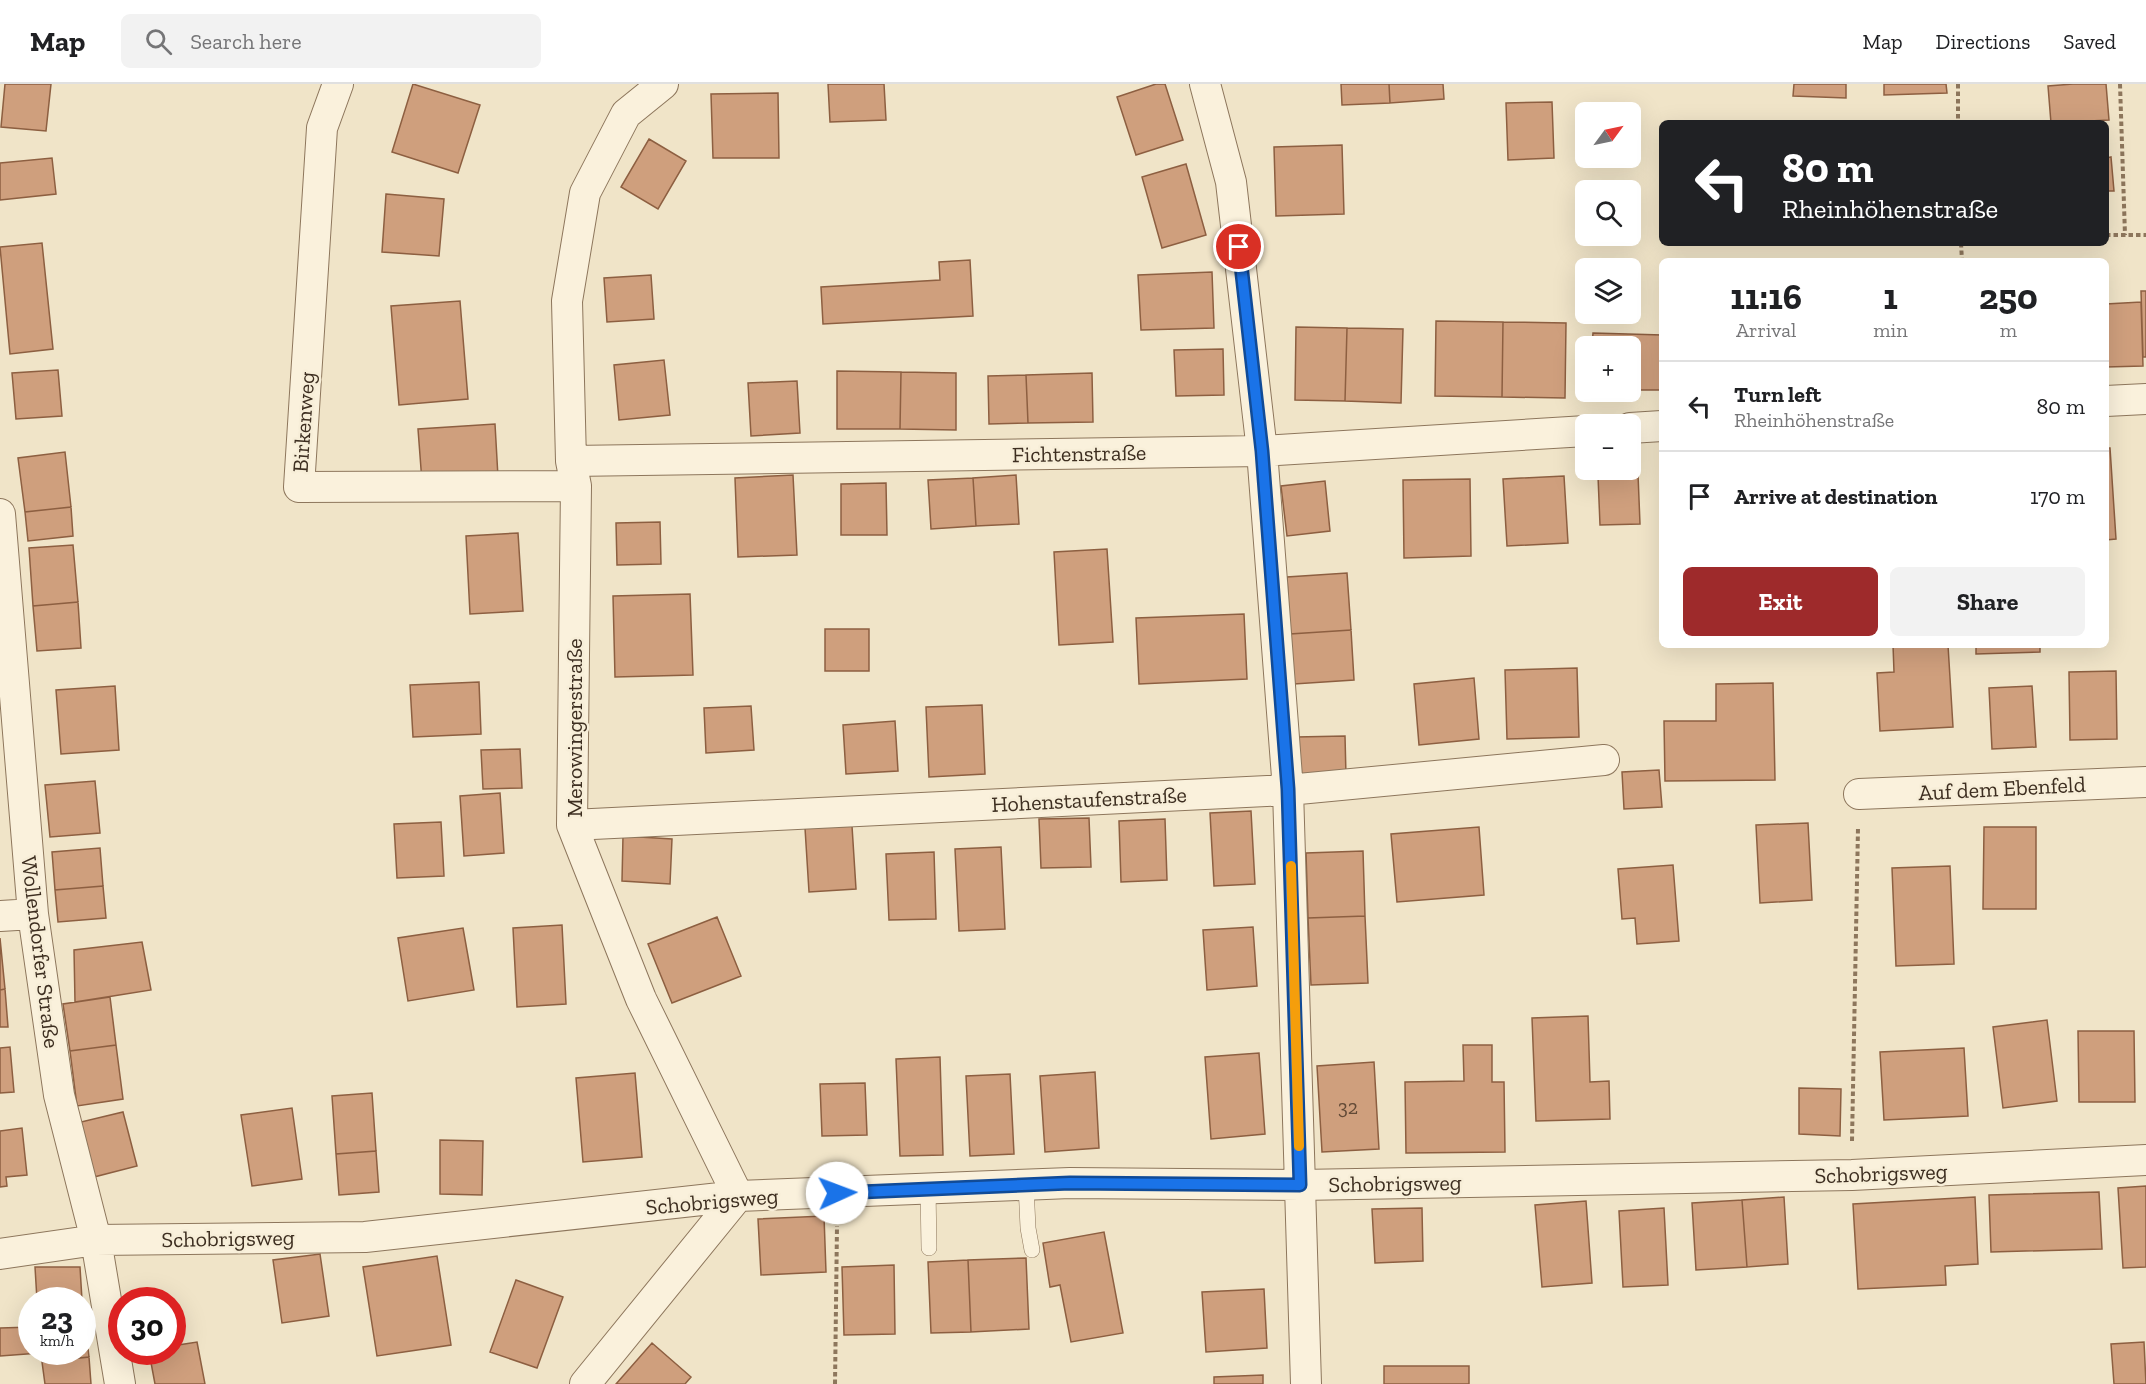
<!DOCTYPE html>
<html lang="en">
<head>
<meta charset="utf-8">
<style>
	body { margin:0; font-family:"Zilla Slab",serif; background:#f2f2f2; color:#202124; height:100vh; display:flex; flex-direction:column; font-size:22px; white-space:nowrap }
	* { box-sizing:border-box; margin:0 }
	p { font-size:20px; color:#757577 }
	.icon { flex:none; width:33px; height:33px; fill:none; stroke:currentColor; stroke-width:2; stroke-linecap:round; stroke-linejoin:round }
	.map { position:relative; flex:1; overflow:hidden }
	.details { position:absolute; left:1659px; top:174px; width:450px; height:390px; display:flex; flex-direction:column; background:#fff; border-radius:9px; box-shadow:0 6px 24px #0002 }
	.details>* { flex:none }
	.hud { position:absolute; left:1659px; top:36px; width:450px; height:126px; border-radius:9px; box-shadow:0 6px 24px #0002; background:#202124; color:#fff; overflow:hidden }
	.needle { width:39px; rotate:57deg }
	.controls { position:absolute; left:1575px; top:18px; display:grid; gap:12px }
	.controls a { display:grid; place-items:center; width:66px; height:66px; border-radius:9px; background:#fff; box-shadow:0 6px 24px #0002; font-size:30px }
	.speed { position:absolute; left:18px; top:1203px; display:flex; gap:12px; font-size:30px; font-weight:700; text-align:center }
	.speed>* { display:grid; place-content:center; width:78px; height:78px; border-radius:50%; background:#fff; box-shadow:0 6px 24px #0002; line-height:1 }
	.speed small { font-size:15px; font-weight:400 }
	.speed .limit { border:9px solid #d22; background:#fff; color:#111 }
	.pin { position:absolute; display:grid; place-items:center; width:51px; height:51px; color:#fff; margin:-26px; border:3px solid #fff; border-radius:50%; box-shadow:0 2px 6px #0007 }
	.me { position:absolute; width:66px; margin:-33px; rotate:88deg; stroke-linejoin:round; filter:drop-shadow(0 0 4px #0008) }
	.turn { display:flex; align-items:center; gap:21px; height:126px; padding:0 24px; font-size:27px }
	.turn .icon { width:78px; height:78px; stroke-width:2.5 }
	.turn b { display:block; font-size:42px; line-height:51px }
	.eta { display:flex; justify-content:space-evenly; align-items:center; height:102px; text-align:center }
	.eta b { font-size:36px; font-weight:700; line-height:42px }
	.button { display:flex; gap:12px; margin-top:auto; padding:12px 24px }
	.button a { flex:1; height:69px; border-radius:9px; background:#9e2a2b; color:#fff; font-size:24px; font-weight:700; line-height:69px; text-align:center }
	.button a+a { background:#f2f2f2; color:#202124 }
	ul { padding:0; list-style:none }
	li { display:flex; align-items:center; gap:18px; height:90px; padding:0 24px; border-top:2px solid #e0e0e0 }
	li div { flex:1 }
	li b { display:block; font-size:22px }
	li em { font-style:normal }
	header { display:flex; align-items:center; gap:36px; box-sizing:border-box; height:84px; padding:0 30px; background:#fff; border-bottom:2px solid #e0e0e0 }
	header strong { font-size:28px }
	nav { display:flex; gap:33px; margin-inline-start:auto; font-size:21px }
	.search { width:420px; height:54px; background:#f2f2f2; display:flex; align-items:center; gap:15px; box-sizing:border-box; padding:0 21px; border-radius:9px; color:#757577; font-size:22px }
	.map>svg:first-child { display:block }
	.building { fill:#cf9f7d; stroke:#8d5f41; stroke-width:1.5 }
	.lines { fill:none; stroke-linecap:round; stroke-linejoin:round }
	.service-casing { stroke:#8d765c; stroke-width:16 }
	.minor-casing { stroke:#8d765c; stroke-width:32 }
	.path { stroke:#8d765c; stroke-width:4; stroke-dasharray:4.5 3; stroke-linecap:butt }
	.service { stroke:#faf1dc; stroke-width:15 }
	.minor { stroke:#faf1dc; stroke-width:30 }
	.route-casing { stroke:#114b97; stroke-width:15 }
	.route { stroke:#1a73e8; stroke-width:10 }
	.slow { stroke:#f59e0b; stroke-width:10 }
	.labels { text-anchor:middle; stroke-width:5; stroke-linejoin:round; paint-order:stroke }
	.number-label { font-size:20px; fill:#624a37 }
	.street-label { font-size:22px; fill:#3d2e20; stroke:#f7eed8 }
</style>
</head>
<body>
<header>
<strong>Map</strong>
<div class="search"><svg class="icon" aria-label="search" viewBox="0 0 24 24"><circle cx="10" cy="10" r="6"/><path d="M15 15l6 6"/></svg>Search here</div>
<nav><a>Map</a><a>Directions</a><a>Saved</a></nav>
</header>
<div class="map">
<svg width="2146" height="1300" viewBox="0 0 2146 1300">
	<rect width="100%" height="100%" fill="#f0e4c8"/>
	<path class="building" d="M 5,0 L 51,0 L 46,47 L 1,43 Z
		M 413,0 L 480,21 L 458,89 L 392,68 Z
		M 828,0 L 884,0 L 886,36 L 830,38 Z
		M 1156,0 L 1165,0 L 1183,56 L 1136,71 L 1117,13 Z
		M 1341,0 L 1389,0 L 1390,19 L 1342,21 Z
		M 1389,0 L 1443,0 L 1444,15 L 1390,19 Z
		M 1794,0 L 1846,0 L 1846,14 L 1793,12 Z
		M 1884,0 L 1946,0 L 1947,9 L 1884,11 Z
		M 2073,0 L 2106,0 L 2109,36 L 2051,39 L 2048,2 Z
		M 778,9 L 779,74 L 713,74 L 711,10 Z
		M 1552,18 L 1554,74 L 1508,76 L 1506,19 Z
		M 649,55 L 686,77 L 658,125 L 621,103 Z
		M 1342,61 L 1344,130 L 1276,132 L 1274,63 Z
		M 2111,73 L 2114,107 L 2106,107 L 2106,74 Z
		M 52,74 L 56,110 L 0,116 L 0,79 Z
		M 1186,80 L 1206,151 L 1162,164 L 1142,93 Z
		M 386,110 L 444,115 L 439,172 L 382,168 Z
		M 42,159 L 53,265 L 10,270 L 0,163 Z
		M 970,176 L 973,232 L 823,240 L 821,203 L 940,196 L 939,178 Z
		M 1212,188 L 1214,244 L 1141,246 L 1138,191 Z
		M 651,191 L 654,235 L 607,238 L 604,194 Z
		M 2141,207 L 2146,207 L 2146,273 L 2143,273 Z
		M 460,217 L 468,315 L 399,321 L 391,222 Z
		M 2141,218 L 2143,282 L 2106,283 L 2106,220 Z
		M 1436,237 L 1503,238 L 1502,313 L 1435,312 Z
		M 1503,238 L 1566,239 L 1565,314 L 1502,313 Z
		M 1296,243 L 1347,244 L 1345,317 L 1295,316 Z
		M 1347,244 L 1403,245 L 1401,319 L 1345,317 Z
		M 1593,249 L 1662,251 L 1662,306 L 1630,306 L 1630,262 L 1592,262 Z
		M 1223,265 L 1224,311 L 1176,312 L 1174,266 Z
		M 664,276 L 670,331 L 619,336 L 614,281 Z
		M 58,286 L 62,332 L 16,335 L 12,289 Z
		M 837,287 L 901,288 L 900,345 L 837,345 Z
		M 901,288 L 956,289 L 956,346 L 900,345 Z
		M 1092,289 L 1093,338 L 1028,339 L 1026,291 Z
		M 1026,291 L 1028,339 L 989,340 L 988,292 Z
		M 797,297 L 800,349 L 751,352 L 748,299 Z
		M 495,340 L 498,393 L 422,398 L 418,345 Z
		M 2106,364 L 2110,364 L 2116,455 L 2106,456 Z
		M 65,368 L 71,423 L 25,428 L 18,374 Z
		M 1638,390 L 1640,440 L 1600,441 L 1598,392 Z
		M 793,391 L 797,471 L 738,473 L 735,394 Z
		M 1016,391 L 1019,440 L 976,442 L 973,394 Z
		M 1564,392 L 1568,459 L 1507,462 L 1503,395 Z
		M 973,394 L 976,442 L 931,445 L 928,396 Z
		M 1470,395 L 1471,472 L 1404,474 L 1403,396 Z
		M 1325,397 L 1330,447 L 1287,452 L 1281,402 Z
		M 886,399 L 887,451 L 841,451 L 841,400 Z
		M 71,423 L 73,452 L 28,457 L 25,428 Z
		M 660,438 L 661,480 L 617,481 L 616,439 Z
		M 518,449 L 523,527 L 470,530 L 466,452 Z
		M 73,461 L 78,518 L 33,522 L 29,464 Z
		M 1107,465 L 1113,558 L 1059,561 L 1054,468 Z
		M 1347,489 L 1351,546 L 1290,550 L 1287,493 Z
		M 690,510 L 693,591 L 615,593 L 613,512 Z
		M 78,518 L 81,564 L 37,567 L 33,522 Z
		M 1244,530 L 1247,595 L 1139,600 L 1136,534 Z
		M 825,545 L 869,545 L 869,587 L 825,587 Z
		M 1351,546 L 1354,596 L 1294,600 L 1290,550 Z
		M 1893,561 L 1948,561 L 1953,643 L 1880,647 L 1877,589 L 1894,588 Z
		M 1976,561 L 2040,561 L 2040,568 L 1976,570 Z
		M 1577,584 L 1579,653 L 1507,655 L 1505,586 Z
		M 2116,587 L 2117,655 L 2070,656 L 2069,588 Z
		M 1474,594 L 1479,655 L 1419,661 L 1414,600 Z
		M 479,598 L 481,650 L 413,653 L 410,601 Z
		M 1773,599 L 1775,696 L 1665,697 L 1664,637 L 1716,637 L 1716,600 Z
		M 115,602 L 119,666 L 61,670 L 56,606 Z
		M 2032,602 L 2036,663 L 1992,665 L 1989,604 Z
		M 982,621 L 985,690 L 929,693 L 926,623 Z
		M 751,622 L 754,666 L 706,669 L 704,624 Z
		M 895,637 L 898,687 L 846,690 L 843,641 Z
		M 1345,652 L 1346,692 L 1297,693 L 1296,653 Z
		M 520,665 L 522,704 L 483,705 L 481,666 Z
		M 1659,686 L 1662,723 L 1624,725 L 1622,688 Z
		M 95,697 L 100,749 L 50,753 L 45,701 Z
		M 500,709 L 504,769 L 464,772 L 460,712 Z
		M 1251,727 L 1255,800 L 1214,802 L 1210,729 Z
		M 1089,734 L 1091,783 L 1041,784 L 1039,735 Z
		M 1165,735 L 1167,796 L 1121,798 L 1119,737 Z
		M 441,738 L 444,792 L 397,794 L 394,740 Z
		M 1808,739 L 1812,816 L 1760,819 L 1756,741 Z
		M 852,742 L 856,805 L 809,808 L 805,744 Z
		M 1479,743 L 1484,811 L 1397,818 L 1391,750 Z
		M 1984,743 L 2036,743 L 2036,825 L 1983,825 Z
		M 623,752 L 672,755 L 670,800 L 622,797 Z
		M 1001,763 L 1005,845 L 959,847 L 955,765 Z
		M 100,764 L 103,802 L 55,806 L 52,768 Z
		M 1363,767 L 1365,832 L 1308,834 L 1306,769 Z
		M 934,768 L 936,835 L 889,836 L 886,770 Z
		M 1673,781 L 1679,857 L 1637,860 L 1635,834 L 1622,835 L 1618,785 Z
		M 1950,782 L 1954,880 L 1896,882 L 1892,784 Z
		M 103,802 L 106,834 L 58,838 L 55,806 Z
		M 1365,832 L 1368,899 L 1311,901 L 1308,834 Z
		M 717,833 L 741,892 L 672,919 L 648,860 Z
		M 562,841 L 566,920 L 517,923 L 513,844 Z
		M 1253,843 L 1257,902 L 1207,906 L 1203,846 Z
		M 463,844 L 474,906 L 408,917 L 398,854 Z
		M 0,854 L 5,905 L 0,906 Z
		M 142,858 L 151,906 L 75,918 L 74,866 Z
		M 5,905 L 8,943 L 0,943 L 0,906 Z
		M 110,913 L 116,961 L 70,967 L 63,920 Z
		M 1588,932 L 1590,998 L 1609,997 L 1610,1035 L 1536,1037 L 1532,934 Z
		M 2047,936 L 2057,1017 L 2003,1024 L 1993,943 Z
		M 2078,947 L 2134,947 L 2135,1018 L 2079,1018 Z
		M 116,961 L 123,1015 L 77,1022 L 70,967 Z
		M 1463,961 L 1492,961 L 1492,998 L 1504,998 L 1505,1068 L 1406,1069 L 1405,998 L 1464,997 Z
		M 10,963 L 14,1008 L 0,1009 L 0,964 Z
		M 1964,964 L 1968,1032 L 1884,1036 L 1880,968 Z
		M 1259,969 L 1265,1050 L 1211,1055 L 1205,973 Z
		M 940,973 L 943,1071 L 900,1072 L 896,975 Z
		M 1374,978 L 1379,1065 L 1322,1068 L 1317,982 Z
		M 1095,988 L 1099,1064 L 1045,1068 L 1040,992 Z
		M 635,989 L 642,1073 L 583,1078 L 576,994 Z
		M 1010,990 L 1014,1070 L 970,1072 L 966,992 Z
		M 865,999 L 867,1051 L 822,1052 L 820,1000 Z
		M 1799,1004 L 1841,1005 L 1840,1052 L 1799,1050 Z
		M 372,1009 L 376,1067 L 336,1070 L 332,1012 Z
		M 292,1024 L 302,1095 L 252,1102 L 241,1031 Z
		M 123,1028 L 137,1082 L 94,1093 L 81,1038 Z
		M 22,1044 L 27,1091 L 6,1093 L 7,1102 L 0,1103 L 0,1047 Z
		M 440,1056 L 483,1057 L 482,1111 L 440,1110 Z
		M 376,1067 L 379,1108 L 339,1111 L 336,1070 Z
		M 2146,1102 L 2146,1183 L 2123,1184 L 2118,1104 Z
		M 2099,1108 L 2102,1165 L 1991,1168 L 1989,1111 Z
		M 1784,1113 L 1788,1180 L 1747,1183 L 1742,1116 Z
		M 1975,1113 L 1978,1180 L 1945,1182 L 1946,1201 L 1858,1205 L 1853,1120 Z
		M 1742,1116 L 1747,1183 L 1696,1186 L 1692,1119 Z
		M 1586,1117 L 1592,1199 L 1542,1203 L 1535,1121 Z
		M 1422,1124 L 1423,1177 L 1375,1179 L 1372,1125 Z
		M 1664,1124 L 1668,1201 L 1623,1203 L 1619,1127 Z
		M 824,1132 L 826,1188 L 761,1191 L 758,1135 Z
		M 1104,1148 L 1123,1249 L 1071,1258 L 1060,1201 L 1050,1203 L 1043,1159 Z
		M 320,1170 L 329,1232 L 282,1239 L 273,1176 Z
		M 437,1172 L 451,1261 L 377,1272 L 363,1183 Z
		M 1026,1174 L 1029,1245 L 971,1248 L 968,1176 Z
		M 968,1176 L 971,1248 L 931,1249 L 928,1178 Z
		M 894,1181 L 895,1250 L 844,1251 L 842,1183 Z
		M 35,1183 L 80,1183 L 82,1216 L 37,1216 Z
		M 516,1196 L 563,1213 L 537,1284 L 490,1268 Z
		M 1264,1205 L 1267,1264 L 1206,1268 L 1202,1208 Z
		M 83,1221 L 89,1273 L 42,1278 L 40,1268 L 82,1268 Z
		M 32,1243 L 32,1268 L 40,1269 L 0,1272 L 0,1244 Z
		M 197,1258 L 205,1300 L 155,1300 L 149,1268 L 172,1268 L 172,1262 Z
		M 2144,1258 L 2146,1300 L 2114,1300 L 2111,1260 Z
		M 652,1259 L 691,1293 L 685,1300 L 616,1300 Z
		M 89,1273 L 91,1300 L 45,1300 L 42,1278 Z
		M 1384,1282 L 1469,1282 L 1469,1300 L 1384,1300 Z
		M 1263,1291 L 1263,1300 L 1214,1300 L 1214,1293 Z"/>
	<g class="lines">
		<defs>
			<path id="service" d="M 1026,1101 L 1028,1144 L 1032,1166
				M 928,1105 L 929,1164"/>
			<path id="minor" d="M 338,0 L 322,44 L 299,403 L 576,402
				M 1205,0 L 1231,98 L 1262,367 L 1288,706 L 1306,1300
				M 2106,317 L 2146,315
				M 1630,344 L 1662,342
				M 571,377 L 1262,367 L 1586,347
				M 0,430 L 33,830 L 59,1011 L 96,1156 L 120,1300
				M 1859,710 L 2146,698
				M 572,741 L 1288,706 L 1604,676
				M 0,832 L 33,830
				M 0,1170 L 96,1156 L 365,1153 L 738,1112 L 1070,1099 L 1300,1101 L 1852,1091 L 2146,1076
				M 585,1300 L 738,1112 L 641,915 L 572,741 L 576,402 L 571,377 L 567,217 L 585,109 L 626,30 L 663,0"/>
		</defs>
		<use href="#service" class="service-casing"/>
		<use href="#minor" class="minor-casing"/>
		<path class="path" d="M 1958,0 L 1958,39
			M 2120,0 L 2125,151
			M 2106,151 L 2146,151
			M 1961,159 L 1962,177
			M 1852,1057 L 1858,744
			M 835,1300 L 837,1142"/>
		<use href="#service" class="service"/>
		<use href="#minor" class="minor"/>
	</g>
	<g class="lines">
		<defs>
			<path id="route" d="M 837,1109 L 1070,1099 L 1300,1101 L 1288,705 L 1262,367 L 1239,163"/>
		</defs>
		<use href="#route" class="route-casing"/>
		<use href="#route" class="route"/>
		<path class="slow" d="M 1291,782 L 1299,1062"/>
	</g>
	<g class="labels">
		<g class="number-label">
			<text x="1348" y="1030">32</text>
		</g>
		<g class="street-label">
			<text transform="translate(303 338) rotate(-86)" y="8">Birkenweg</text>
			<text transform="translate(1079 369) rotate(-1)" y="8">Fichtenstraße</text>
			<text transform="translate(574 644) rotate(-90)" y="8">Merowingerstraße</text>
			<text transform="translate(2002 704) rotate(-3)" y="8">Auf dem Ebenfeld</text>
			<text transform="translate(1089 715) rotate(-3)" y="8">Hohenstaufenstraße</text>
			<text transform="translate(41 868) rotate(83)" y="8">Wollendorfer Straße</text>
			<text transform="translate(1881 1089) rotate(-2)" y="8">Schobrigsweg</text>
			<text transform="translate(1395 1099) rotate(-1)" y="8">Schobrigsweg</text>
			<text transform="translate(712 1117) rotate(-5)" y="8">Schobrigsweg</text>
			<text transform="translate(228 1154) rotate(-1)" y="8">Schobrigsweg</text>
		</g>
	</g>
</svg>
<div class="controls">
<a><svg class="needle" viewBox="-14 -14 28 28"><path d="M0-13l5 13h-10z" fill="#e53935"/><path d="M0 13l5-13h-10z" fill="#757577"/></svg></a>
<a><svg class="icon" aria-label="search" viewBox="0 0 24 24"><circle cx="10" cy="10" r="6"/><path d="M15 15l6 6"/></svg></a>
<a><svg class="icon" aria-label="layers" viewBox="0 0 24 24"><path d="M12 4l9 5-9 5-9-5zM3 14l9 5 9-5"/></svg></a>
<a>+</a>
<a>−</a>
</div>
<div class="speed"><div>23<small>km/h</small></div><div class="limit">30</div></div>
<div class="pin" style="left:1239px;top:163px;background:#d93025"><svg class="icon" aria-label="arrive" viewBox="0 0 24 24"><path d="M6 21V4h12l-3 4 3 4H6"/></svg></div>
<svg class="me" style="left:837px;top:1109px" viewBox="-20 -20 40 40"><circle r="19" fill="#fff"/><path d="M0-13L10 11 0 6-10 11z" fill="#1a73e8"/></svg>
<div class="hud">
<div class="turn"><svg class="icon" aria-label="left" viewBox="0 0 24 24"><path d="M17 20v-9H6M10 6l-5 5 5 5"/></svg><div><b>80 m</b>Rheinhöhenstraße</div></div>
</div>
<section class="details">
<div class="eta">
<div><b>11:16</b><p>Arrival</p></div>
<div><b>1</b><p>min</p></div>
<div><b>250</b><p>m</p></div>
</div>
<ul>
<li><svg class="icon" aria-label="left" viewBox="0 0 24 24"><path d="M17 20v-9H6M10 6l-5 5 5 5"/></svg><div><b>Turn left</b><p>Rheinhöhenstraße</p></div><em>80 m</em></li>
<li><svg class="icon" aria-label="arrive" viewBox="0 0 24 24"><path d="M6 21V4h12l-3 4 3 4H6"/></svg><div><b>Arrive at destination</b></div><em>170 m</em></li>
</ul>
<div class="button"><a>Exit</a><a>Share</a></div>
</section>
</div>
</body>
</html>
